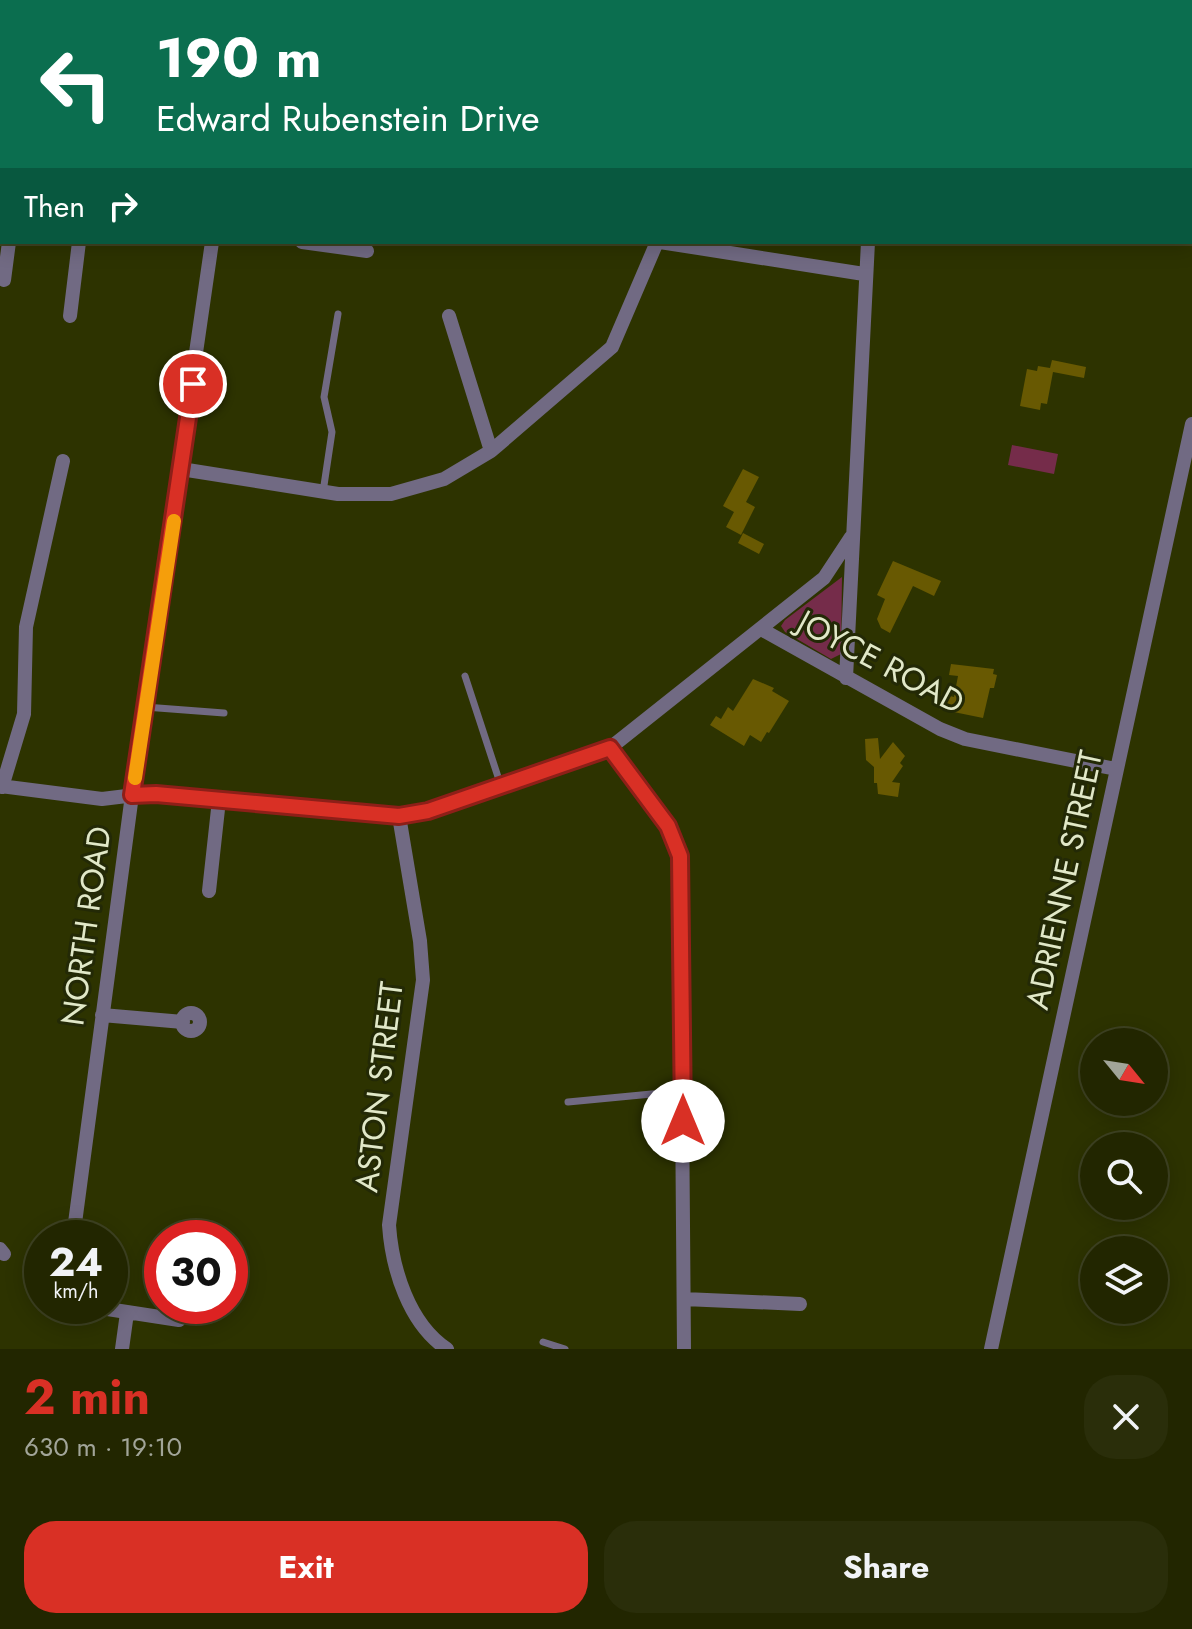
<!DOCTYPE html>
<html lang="en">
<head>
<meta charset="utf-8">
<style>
	body { margin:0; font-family:Jost,sans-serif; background:#2a2e0a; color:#f1f3f6; height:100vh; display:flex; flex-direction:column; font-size:30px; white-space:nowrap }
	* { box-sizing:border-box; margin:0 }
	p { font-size:26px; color:#a2a599 }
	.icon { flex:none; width:44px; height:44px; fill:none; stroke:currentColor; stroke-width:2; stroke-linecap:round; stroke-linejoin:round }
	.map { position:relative; height:1349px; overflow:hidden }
	.side { display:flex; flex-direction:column; background:#222600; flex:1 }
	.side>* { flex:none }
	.top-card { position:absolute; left:0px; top:0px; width:1192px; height:244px; box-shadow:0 4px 20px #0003,0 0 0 2px #3f4322; background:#0b6e4f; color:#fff; overflow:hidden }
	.needle { width:52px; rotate:120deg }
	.fabs { position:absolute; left:1080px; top:1028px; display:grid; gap:16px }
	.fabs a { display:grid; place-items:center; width:88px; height:88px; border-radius:50%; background:#222600; box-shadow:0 4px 20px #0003,0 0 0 2px #3f4322; font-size:40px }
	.speed { position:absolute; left:24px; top:1220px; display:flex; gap:16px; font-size:40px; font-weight:700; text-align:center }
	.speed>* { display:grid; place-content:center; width:104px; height:104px; border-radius:50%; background:#222600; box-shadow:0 4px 20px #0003,0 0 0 2px #3f4322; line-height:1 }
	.speed small { font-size:20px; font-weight:400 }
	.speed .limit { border:12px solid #d22; background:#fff; color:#111 }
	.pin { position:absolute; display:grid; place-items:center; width:68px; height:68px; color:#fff; margin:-34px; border:4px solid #fff; border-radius:50%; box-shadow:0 2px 8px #0007 }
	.me { position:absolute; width:88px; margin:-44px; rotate:0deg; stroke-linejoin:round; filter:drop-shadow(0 0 6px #0008) }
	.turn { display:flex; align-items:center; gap:28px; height:168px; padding:0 24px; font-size:36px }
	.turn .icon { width:104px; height:104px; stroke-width:2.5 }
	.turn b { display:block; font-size:56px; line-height:68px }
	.then { display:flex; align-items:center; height:76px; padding:0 24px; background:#0003; gap:16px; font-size:30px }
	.round { display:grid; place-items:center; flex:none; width:84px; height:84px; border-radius:32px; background:#2a2e0a }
	.overview { display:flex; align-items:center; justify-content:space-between; height:136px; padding:0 24px }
	h1 { font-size:48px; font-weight:700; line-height:60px; color:#d93025 }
	.button { display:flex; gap:16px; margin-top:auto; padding:16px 24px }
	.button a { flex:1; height:92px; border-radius:32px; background:#d93025; color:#fff; font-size:32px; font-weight:700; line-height:92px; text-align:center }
	.button a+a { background:#2a2e0a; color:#f1f3f6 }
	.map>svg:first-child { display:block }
	.green { fill:#752c4a }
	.building { fill:#685902 }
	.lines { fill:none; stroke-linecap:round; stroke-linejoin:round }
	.service { stroke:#716a83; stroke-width:7 }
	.minor { stroke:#716a83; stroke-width:14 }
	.route-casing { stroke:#8d1f18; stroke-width:20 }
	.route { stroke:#d93025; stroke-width:14 }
	.slow { stroke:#f59e0b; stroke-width:14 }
	.labels { text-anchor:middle; stroke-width:6; stroke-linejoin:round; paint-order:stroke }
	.street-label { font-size:32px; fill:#e1e8c8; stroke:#232906 }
</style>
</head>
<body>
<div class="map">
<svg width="1192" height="1349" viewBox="0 0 1192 1349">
	<rect width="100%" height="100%" fill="#2d3300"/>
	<path class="green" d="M 1012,445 L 1058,454 L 1054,474 L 1008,465 Z
		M 842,577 L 841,654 L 831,659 L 785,632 L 781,626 L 785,620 Z"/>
	<path class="building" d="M 1052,360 L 1086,367 L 1084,378 L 1053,372 L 1047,404 L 1041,403 L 1040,410 L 1020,406 L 1027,369 L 1037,371 L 1038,366 L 1050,368 Z
		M 743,469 L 759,477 L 746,502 L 755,507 L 741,535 L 726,527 L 734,512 L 723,506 Z
		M 743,533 L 764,544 L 759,554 L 738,543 Z
		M 893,561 L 941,581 L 934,596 L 913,586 L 890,633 L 881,628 L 877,619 L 885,599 L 877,595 Z
		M 951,664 L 994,669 L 993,674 L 997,675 L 994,688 L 990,688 L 983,718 L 939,709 L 942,694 L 954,697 L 958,676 L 949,675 Z
		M 753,679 L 774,688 L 772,691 L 789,701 L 769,733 L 767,732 L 761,742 L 750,735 L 744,746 L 710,725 L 716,716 L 721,719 L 728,707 L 733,711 Z
		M 878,738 L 880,759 L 893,742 L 905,756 L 900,763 L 903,766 L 892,782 L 900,783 L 898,797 L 878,794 L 877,783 L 874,783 L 874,767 L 866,760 L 865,739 Z"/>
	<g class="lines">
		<path class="service" d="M 323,492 L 332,432 L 324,397 L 338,314
			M 465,676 L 501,786
			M 145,707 L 224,713
			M 568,1102 L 683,1091
			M 543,1342 L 565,1349"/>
		<path class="minor" d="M 216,0 L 228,2
			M 113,2 L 113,0
			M 246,2 L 246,0
			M 314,2 L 314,0
			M 559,2 L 559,0
			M 626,2 L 626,0
			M 895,2 L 895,0
			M 0,40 L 2,42
			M 302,242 L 367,251
			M 660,242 L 864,274
			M 4,280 L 9,242
			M 70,316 L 79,242
			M 449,316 L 491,451
			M 181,469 L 338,494 L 391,494 L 444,479 L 491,451 L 612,347 L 657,242
			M 761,629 L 940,729 L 965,739 L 1116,769
			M 846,678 L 868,242
			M 610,748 L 668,826 L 680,856 L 684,1349
			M 0,786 L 102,799 L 143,794 L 399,816 L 428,811 L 610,748 L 824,578 L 851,537
			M 2,787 L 24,714 L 26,627 L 63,461
			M 399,816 L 420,941 L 423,980 L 389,1225 C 392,1269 409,1324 447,1349
			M 209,891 L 219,800
			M182 1022a9 9 0 1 1 18 0a9 9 0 1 1-18 0Z
			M 102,1015 L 183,1022
			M 73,1238 L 132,795 L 212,242
			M 0,1249 L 4,1254
			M 684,1299 L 800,1304
			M 88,1306 L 179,1320
			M 122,1349 L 127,1313
			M 991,1349 L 1192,424"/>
	</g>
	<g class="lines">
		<defs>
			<path id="route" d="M 193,384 L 132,795 L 156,794 L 399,816 L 428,811 L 610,748 L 668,826 L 680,856 L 683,1121"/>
		</defs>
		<use href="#route" class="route-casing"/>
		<use href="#route" class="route"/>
		<path class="slow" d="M 135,778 L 174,521"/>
	</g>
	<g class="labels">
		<g class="street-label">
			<text transform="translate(881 662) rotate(28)" y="11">JOYCE ROAD</text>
			<text transform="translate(1064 880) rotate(-78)" y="11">ADRIENNE STREET</text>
			<text transform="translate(86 926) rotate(-82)" y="11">NORTH ROAD</text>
			<text transform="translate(379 1087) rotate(-83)" y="11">ASTON STREET</text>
		</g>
	</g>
</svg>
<div class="fabs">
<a><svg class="needle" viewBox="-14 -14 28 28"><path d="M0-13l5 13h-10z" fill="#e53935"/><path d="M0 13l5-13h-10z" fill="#a2a599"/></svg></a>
<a><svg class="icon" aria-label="search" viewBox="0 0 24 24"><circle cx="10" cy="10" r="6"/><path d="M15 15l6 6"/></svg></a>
<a><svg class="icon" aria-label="layers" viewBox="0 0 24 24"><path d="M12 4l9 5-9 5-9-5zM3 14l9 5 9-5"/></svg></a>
</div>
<div class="speed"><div>24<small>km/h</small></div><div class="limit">30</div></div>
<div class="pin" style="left:193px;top:384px;background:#d93025"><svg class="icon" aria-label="arrive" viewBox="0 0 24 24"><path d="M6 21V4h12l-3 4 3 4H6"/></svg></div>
<svg class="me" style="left:683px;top:1121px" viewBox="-20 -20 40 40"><circle r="19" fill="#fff"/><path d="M0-13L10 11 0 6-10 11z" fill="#d93025"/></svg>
<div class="top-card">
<div class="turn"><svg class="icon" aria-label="left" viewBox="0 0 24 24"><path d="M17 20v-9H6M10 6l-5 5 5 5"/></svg><div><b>190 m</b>Edward Rubenstein Drive</div></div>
<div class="then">Then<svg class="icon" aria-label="right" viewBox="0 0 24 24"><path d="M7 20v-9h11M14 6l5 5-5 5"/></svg></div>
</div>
</div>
<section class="side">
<div class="overview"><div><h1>2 min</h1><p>630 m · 19:10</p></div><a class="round"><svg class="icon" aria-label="close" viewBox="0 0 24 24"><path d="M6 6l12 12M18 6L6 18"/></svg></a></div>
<div class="button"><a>Exit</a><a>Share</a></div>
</section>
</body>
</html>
